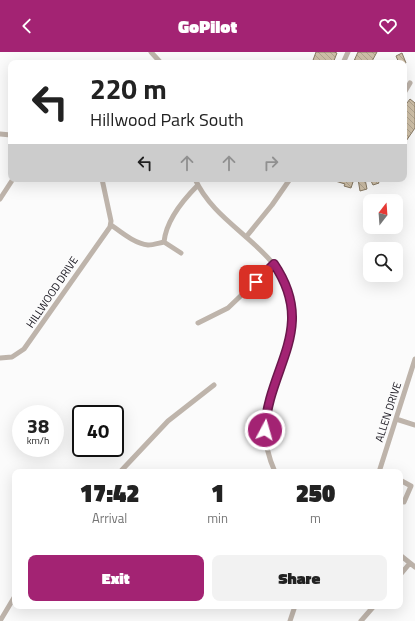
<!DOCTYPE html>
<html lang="en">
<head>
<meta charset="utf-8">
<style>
	body { margin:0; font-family:"Titillium Web",sans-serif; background:#f2f2f2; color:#222; height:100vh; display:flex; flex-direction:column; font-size:15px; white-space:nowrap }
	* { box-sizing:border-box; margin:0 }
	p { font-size:13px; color:#767676 }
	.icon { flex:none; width:22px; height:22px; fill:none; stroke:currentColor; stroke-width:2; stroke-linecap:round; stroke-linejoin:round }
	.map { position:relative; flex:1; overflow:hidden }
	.details { position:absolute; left:12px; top:417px; width:391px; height:140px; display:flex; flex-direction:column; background:#fff; border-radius:8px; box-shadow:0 4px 16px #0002 }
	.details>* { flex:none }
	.top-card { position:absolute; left:8px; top:8px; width:399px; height:122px; border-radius:8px; box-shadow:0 4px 16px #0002; background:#fff; color:#222; overflow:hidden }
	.needle { width:26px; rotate:17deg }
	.controls { position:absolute; left:363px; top:142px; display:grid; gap:8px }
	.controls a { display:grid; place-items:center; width:40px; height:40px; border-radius:8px; background:#fff; box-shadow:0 4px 16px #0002; font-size:20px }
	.speed { position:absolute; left:12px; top:353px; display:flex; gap:8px; font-size:20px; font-weight:700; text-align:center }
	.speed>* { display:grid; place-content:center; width:52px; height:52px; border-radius:50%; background:#fff; box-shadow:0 4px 16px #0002; line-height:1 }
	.speed small { font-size:10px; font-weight:400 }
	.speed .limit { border:2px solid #111; border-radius:6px; background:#fff; color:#111 }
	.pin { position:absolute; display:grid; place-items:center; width:34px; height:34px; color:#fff; margin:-17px; border-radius:8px; box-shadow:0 2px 6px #0006 }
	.me { position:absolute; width:44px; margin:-22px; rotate:6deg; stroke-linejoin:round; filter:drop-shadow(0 0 3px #0008) }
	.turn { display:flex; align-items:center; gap:14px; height:84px; padding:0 16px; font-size:18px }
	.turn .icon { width:52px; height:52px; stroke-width:2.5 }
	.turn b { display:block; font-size:28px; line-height:34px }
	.lanes { display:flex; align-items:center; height:38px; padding:0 16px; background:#0003; justify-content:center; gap:20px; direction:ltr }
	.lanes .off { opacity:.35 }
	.eta { display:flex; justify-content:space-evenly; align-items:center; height:68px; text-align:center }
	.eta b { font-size:24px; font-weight:800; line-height:28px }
	.action { display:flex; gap:8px; margin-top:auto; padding:8px 16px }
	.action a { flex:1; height:46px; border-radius:8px; background:#a32373; color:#fff; font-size:16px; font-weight:800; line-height:46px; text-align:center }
	.action a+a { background:#f2f2f2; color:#222 }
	header { display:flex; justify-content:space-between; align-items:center; height:52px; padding:0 16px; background:#a32373; color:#fff; font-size:18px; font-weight:800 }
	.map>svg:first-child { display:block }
	.building { fill:url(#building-back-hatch); stroke:#887a64 }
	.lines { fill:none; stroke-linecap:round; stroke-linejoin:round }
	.minor { stroke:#beb4ab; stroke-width:5 }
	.route-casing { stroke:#6a174b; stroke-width:10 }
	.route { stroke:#a32373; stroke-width:7 }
	.labels { text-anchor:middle; stroke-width:4; stroke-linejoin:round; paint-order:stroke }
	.street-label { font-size:11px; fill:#16141d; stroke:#fbfbfb }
</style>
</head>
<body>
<header><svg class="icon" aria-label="back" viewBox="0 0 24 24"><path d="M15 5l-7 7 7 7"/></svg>GoPilot<svg class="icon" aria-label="heart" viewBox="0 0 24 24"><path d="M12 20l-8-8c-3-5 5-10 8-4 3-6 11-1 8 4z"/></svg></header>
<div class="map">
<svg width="415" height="569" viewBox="0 0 415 569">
	<defs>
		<pattern id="building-back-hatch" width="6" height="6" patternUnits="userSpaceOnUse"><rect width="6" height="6" fill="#cfc0a8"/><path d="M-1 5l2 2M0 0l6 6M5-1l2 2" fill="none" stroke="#b1a490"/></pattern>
	</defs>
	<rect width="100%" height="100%" fill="#fbfbfb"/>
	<path class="building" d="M 316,0 L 334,0 L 337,1 L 333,11 L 312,11 Z
		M 358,0 L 377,0 L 371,11 L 353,11 Z
		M 402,1 L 406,11 L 399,11 L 396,4 Z
		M 410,47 L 415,51 L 415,76 L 404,92 L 404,55 Z
		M 333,127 L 354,127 L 351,136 L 344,134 L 345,132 L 332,128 Z
		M 358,127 L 365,127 L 367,137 L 360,139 Z
		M 370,127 L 377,127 L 379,131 L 373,133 Z"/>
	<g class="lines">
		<path class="minor" d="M 151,0 L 161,11
			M 343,11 L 348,0
			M 404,41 L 410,31
			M 0,82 L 11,83
			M 195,127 C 217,176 278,193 290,246 C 297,278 284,309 274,338 C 271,346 267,355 266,364 C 263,384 267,402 275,420
			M 0,147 L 13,127
			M 111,173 C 121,180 135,192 148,193 C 153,193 159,191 164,190
			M 246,185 L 272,153 L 290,127
			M 164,190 C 166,169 184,147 198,133
			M 164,190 L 181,201
			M 198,271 L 228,256 L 274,212
			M 0,306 L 12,305 L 24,297 L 110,175 L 111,169 L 102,127
			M 396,367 L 415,373
			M 120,420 L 168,369 L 214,333
			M 379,420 L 415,307
			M 400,428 L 411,434 L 404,450 L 400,448
			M 400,503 L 415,515
			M 400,523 L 410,511
			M 0,569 L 15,544
			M 290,569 L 295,554
			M 361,569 L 374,554"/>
	</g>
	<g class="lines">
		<defs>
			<path id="route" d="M 256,230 L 274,212 C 318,277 268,315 265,378"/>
		</defs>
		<use href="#route" class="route-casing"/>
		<use href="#route" class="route"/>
	</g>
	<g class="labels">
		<g class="street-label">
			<text transform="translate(52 240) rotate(-56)" y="4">HILLWOOD DRIVE</text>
			<text transform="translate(388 360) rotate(-72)" y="4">ALLEN DRIVE</text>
		</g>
	</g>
</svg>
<div class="controls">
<a><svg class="needle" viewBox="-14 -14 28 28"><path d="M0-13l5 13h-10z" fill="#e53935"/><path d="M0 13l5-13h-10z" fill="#767676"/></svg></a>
<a><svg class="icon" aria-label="search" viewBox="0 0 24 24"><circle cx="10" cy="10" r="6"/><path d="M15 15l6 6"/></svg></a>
</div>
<div class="speed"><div>38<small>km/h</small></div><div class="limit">40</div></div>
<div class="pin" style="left:256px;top:230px;background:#d93025"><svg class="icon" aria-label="arrive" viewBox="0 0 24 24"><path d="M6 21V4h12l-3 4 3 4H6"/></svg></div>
<svg class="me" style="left:265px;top:378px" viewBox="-20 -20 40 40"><circle r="17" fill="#a32373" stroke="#fff" stroke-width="3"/><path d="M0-11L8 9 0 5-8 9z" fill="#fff"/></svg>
<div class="top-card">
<div class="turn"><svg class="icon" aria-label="left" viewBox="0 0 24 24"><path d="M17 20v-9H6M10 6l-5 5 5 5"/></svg><div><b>220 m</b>Hillwood Park South</div></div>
<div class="lanes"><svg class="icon" aria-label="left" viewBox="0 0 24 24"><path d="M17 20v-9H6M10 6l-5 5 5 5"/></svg><svg class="icon off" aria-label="ahead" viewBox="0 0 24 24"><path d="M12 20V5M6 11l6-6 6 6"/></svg><svg class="icon off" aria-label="ahead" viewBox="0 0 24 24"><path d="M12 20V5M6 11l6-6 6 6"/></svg><svg class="icon off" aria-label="right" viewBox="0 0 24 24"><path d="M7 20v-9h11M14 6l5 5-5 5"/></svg></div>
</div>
<section class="details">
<div class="eta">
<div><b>17:42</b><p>Arrival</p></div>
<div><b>1</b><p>min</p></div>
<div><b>250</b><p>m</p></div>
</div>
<div class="action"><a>Exit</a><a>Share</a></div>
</section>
</div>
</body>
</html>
